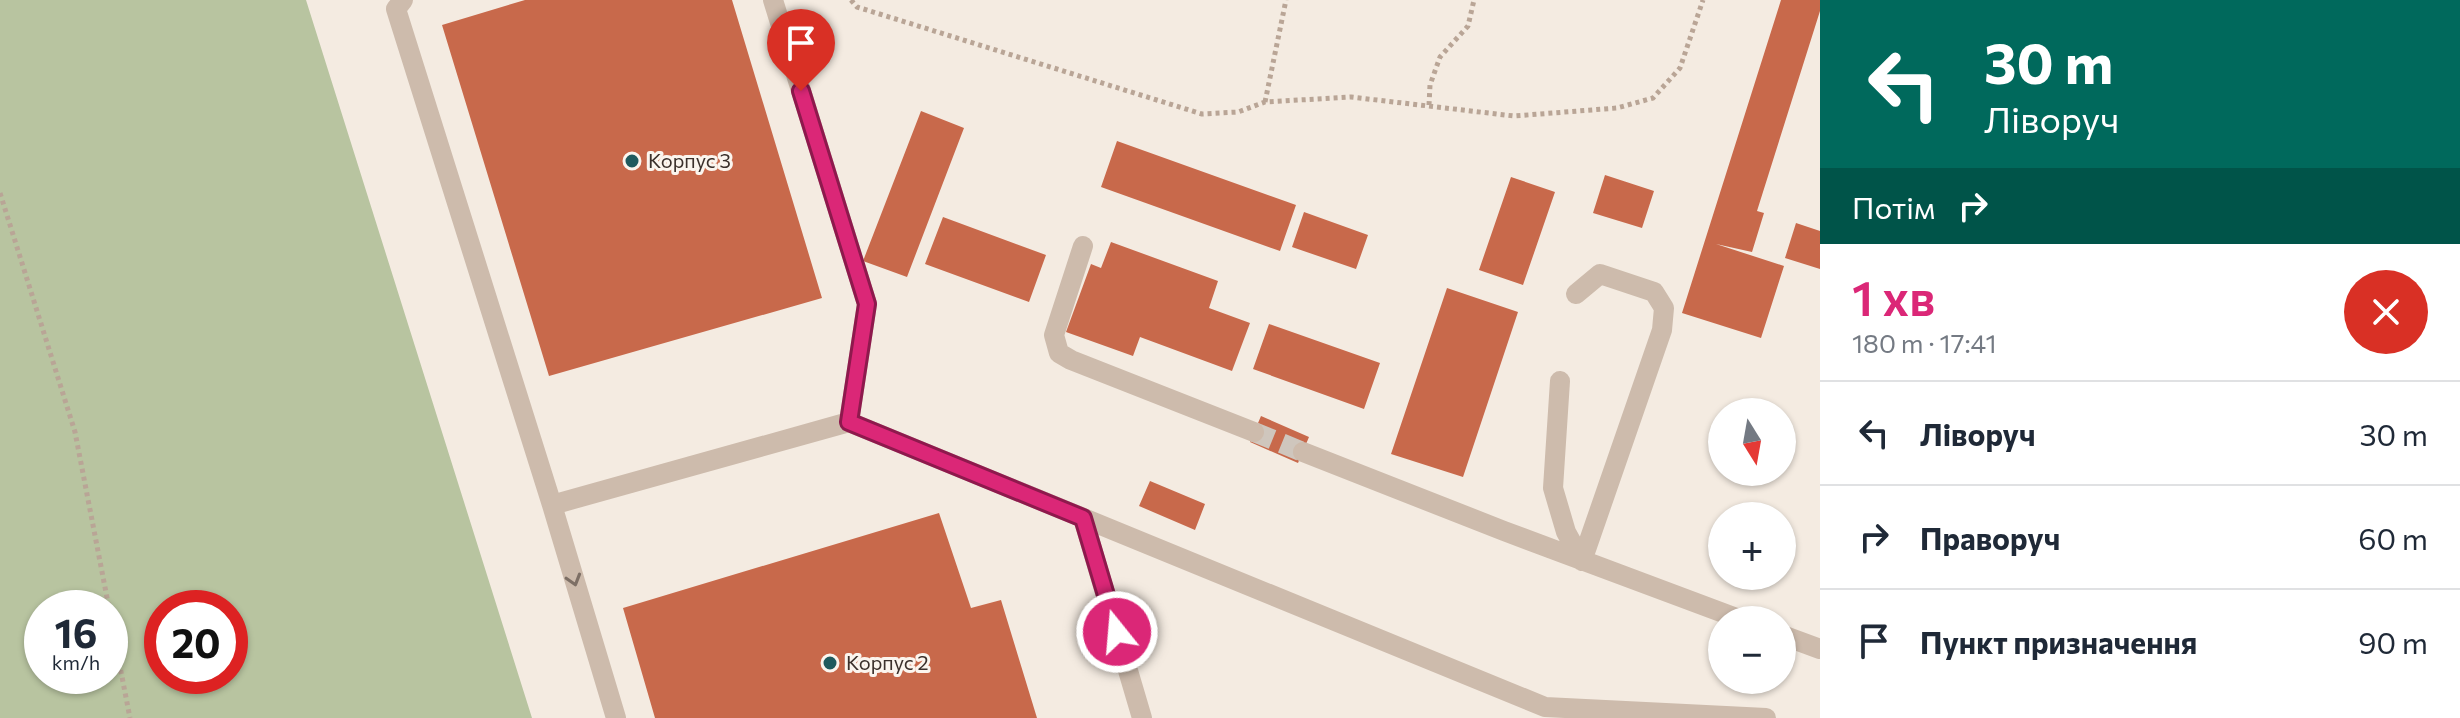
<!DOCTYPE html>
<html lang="uk">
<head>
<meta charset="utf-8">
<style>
	body { margin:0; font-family:Commissioner,sans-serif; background:#f2f2f3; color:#1f2937; height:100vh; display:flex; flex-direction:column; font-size:30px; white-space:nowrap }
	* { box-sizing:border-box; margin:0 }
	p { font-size:26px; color:#747a83 }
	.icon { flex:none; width:44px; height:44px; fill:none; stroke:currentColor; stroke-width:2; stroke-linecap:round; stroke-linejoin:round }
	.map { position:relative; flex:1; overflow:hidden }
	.drawer { display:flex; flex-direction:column; background:#fff; width:640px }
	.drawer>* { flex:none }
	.guide { background:#00695c; color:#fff; overflow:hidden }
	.needle { width:52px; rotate:169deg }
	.buttons { position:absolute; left:1708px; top:398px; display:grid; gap:16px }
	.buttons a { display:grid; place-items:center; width:88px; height:88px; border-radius:50%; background:#fff; box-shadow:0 2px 6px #0004; font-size:40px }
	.speed { position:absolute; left:24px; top:590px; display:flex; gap:16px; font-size:40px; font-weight:700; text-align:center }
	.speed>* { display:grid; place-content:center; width:104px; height:104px; border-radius:50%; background:#fff; box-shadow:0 2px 6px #0004; line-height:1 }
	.speed small { font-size:20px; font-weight:400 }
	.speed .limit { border:12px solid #d22; background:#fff; color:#111 }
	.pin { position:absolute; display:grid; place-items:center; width:68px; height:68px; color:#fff; margin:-82px -34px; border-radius:50% 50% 50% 0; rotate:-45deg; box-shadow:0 0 8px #0007 }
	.pin .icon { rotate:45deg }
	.me { position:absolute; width:88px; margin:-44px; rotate:343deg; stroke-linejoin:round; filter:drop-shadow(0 0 6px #0008) }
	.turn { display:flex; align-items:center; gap:28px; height:168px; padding:0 32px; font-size:36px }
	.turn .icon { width:104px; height:104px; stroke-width:2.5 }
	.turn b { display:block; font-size:56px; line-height:68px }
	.then { display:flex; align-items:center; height:76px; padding:0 32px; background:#0003; gap:16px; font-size:30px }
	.round { display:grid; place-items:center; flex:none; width:84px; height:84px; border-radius:42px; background:#f2f2f3 }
	.summary { display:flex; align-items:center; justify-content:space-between; height:136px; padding:0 32px }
	h1 { font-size:48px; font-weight:600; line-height:60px; color:#db2777 }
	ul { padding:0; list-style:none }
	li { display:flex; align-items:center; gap:24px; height:104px; padding:0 32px; border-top:2px solid #e0e1e3 }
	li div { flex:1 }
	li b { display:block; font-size:30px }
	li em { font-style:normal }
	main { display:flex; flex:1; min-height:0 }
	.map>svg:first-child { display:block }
	.green { fill:#b8c4a0; fill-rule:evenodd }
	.building { fill:#c8694b }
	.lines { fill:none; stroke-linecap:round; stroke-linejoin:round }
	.minor-tunnel { stroke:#cfc6bd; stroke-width:20; stroke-dasharray:20 10; stroke-linecap:butt }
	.path { stroke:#b9a596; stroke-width:5; stroke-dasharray:4 4; stroke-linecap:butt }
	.minor { stroke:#cdbbac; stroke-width:20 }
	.oneway { stroke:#7d6f65 }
	.route-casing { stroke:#8e194d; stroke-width:20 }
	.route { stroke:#db2777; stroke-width:14 }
	.poi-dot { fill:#1f5a5e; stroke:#fbf5ee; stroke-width:3 }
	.labels { text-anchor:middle; stroke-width:6; stroke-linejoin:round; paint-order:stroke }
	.poi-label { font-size:20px; fill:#3b302b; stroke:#fbf5ee; text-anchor:start }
</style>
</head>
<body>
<main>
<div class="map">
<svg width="1820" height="718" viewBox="0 0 1820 718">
	<rect width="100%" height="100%" fill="#f4ebe1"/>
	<path class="green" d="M 0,0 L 306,0 L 532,718 L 0,718 ZM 42,608 L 110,608 L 110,676 L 42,676 ZM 162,608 L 230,608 L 230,676 L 162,676 Z"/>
	<path class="building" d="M 525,0 L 732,0 L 822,298 L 549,376 L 442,25 Z
		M 1781,0 L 1820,0 L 1820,11 L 1757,211 L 1764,213 L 1752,252 L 1716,244 L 1784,266 L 1761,338 L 1682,313 Z
		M 921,111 L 964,128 L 907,277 L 863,261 Z
		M 1117,141 L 1296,205 L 1280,251 L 1101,187 Z
		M 1605,175 L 1654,191 L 1642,228 L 1593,213 Z
		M 1511,177 L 1555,192 L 1523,285 L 1479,270 Z
		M 1304,212 L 1368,235 L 1356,269 L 1292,247 Z
		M 943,217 L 1046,255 L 1029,302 L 925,264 Z
		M 1796,223 L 1820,231 L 1820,269 L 1785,258 Z
		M 1111,242 L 1218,281 L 1209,308 L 1250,323 L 1232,371 L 1140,337 L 1133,356 L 1066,332 L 1091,264 L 1101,268 Z
		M 1447,288 L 1518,312 L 1463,477 L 1391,454 Z
		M 1269,324 L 1380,363 L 1364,409 L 1253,369 Z
		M 1261,416 L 1309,437 L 1298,463 L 1250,442 Z
		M 1150,481 L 1205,504 L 1195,530 L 1139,506 Z
		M 939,513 L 971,608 L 1001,600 L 1037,718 L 655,718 L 623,608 Z"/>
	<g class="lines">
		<path class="minor-tunnel" d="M 1254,432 L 1303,452"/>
		<path class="path" d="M 851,0 L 857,7 L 1202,114 L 1238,112 L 1265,102 L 1351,97 L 1514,116 L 1617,108 L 1653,98 L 1680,68 L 1703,0
			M 1265,102 L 1286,0
			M 1429,105 L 1430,85 L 1440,57 L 1468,26 L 1474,0
			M 0,193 L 75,432 L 109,608
			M 110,615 L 130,718"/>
		<path class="minor" d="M 403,0 L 396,9 L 552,505 L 616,718
			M 773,0 L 867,304 L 849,422 L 1545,707 L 1766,718
			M 1083,246 L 1054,335 L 1059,353 L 1071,360 L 1254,432
			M 1576,294 L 1600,274 L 1654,292 L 1664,308 L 1662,330 L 1582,561
			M 1560,381 L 1553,488 L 1566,532 L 1582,561
			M 1303,452 L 1504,531 L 1742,620
			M 552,505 L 849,422
			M 1083,518 L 1142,718
			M 1782,635 L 1820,649"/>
	</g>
	<defs><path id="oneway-chevron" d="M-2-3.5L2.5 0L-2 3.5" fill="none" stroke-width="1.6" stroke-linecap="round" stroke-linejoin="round" transform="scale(2)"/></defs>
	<use class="oneway" href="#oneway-chevron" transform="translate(574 580) rotate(73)"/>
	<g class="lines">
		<defs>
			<path id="route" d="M 801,91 L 867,304 L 849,422 L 1083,518 L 1117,632"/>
		</defs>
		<use href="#route" class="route-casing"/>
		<use href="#route" class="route"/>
	</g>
	<g class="poi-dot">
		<circle cx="632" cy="161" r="8"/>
		<circle cx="830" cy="663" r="8"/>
	</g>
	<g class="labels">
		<g class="poi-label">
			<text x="648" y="168">Корпус 3</text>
			<text x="846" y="670">Корпус 2</text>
		</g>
	</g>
</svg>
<div class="buttons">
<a><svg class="needle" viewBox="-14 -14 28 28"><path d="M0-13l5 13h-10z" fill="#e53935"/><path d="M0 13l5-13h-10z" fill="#747a83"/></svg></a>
<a>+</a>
<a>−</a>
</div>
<div class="speed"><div>16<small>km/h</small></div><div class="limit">20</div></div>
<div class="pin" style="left:801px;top:91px;background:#d93025"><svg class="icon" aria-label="arrive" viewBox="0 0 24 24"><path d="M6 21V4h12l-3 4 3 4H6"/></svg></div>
<svg class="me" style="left:1117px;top:632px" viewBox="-20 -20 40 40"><circle r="17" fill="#db2777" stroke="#fff" stroke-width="3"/><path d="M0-11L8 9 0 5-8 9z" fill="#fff"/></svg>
</div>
<section class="drawer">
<div class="guide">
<div class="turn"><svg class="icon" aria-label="left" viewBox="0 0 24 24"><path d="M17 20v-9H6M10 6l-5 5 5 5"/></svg><div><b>30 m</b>Ліворуч</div></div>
<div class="then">Потім<svg class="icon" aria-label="right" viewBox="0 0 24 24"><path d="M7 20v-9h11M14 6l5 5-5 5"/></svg></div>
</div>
<div class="summary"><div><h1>1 хв</h1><p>180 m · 17:41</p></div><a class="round" style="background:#d93025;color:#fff"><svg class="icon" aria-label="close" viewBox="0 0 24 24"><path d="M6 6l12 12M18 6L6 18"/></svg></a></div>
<ul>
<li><svg class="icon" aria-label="left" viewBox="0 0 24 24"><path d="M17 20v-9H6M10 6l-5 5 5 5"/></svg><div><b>Ліворуч</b></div><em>30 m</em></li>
<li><svg class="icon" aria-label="right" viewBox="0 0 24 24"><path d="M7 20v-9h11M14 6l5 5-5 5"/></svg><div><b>Праворуч</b></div><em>60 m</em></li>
<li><svg class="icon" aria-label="arrive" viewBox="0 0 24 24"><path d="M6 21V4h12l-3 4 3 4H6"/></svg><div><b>Пункт призначення</b></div><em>90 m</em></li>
</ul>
</section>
</main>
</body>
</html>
